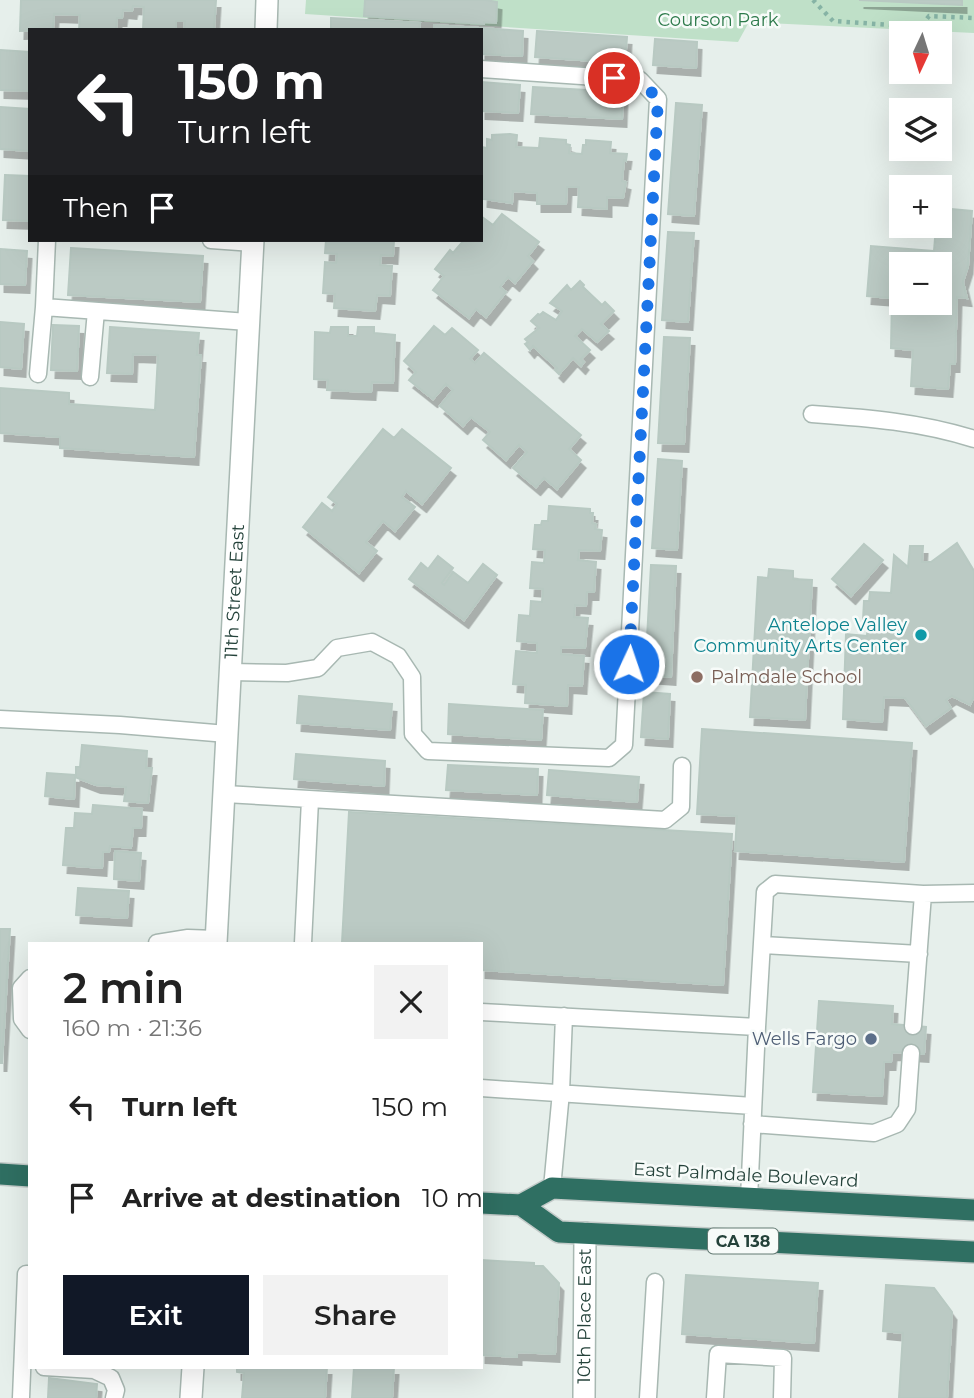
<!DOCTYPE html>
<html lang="en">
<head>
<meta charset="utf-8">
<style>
	body { margin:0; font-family:Montserrat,sans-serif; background:#f2f2f2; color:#222; height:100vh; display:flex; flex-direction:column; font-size:26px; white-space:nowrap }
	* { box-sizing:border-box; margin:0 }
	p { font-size:23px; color:#767676 }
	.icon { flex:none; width:38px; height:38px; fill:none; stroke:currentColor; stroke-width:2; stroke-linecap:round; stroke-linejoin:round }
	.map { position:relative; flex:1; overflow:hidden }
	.panel { position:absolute; left:28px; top:942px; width:455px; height:427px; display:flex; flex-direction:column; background:#fff; border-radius:0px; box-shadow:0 7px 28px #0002 }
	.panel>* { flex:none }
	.banner { position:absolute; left:28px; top:28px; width:455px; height:214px; border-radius:0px; box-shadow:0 7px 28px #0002; background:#202124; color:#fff; overflow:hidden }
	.needle { width:46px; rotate:184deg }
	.tools { position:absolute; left:889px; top:21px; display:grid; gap:14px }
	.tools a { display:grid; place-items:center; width:63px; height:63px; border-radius:0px; background:#fff; box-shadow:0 7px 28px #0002; font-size:35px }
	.pin { position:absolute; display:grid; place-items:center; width:60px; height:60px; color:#fff; margin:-30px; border:4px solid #fff; border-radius:50%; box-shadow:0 2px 7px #0007 }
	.me { position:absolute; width:77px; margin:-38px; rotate:3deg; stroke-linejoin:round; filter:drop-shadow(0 0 5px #0008) }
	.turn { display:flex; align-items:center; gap:24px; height:147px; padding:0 35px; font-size:32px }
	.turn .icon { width:91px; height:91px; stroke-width:2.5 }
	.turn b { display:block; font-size:49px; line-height:60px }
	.then { display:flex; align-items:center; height:66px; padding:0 35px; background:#0003; gap:14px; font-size:26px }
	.round { display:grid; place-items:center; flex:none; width:74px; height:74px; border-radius:0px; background:#f2f2f2 }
	.summary { display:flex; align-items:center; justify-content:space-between; height:119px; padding:0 35px }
	h1 { font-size:42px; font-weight:600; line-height:52px }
	.action { display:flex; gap:14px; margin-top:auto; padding:14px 35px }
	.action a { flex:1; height:80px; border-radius:0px; background:#111827; color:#fff; font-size:28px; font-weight:600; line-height:80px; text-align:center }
	.action a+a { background:#f2f2f2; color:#222 }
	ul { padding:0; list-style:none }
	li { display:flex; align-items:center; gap:21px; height:91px; padding:0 35px }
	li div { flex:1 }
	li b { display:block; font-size:26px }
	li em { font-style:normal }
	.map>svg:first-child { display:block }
	.green { fill:#bfe0c8 }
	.building { fill:#bbcac4; stroke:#b8c9c2; stroke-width:2; fill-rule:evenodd; filter:url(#shadow) }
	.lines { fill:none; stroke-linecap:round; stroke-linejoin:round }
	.lane-casing { stroke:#a8b8b2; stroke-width:19 }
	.street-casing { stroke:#a8b8b2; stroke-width:24 }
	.highway-casing { stroke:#c2cac8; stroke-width:24 }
	.path { stroke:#86b3a5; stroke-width:4.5; stroke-dasharray:3.5 5; stroke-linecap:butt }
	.lane { stroke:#fff; stroke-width:16 }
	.street { stroke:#fff; stroke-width:21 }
	.highway { stroke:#2f6f62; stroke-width:21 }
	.route { stroke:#1a73e8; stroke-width:12; stroke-dasharray:0 21.6 }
	.culture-dot { fill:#0f9aa8; stroke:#f7fbf9; stroke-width:2.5 }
	.education-dot { fill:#8d6e63; stroke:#f7fbf9; stroke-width:2.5 }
	.service-dot { fill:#5c6f8a; stroke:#f7fbf9; stroke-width:2.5 }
	.labels { text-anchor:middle; stroke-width:5; stroke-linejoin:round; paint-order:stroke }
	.shield { fill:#f7fbf9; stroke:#637a73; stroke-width:2 }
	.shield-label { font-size:16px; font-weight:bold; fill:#24423a }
	.park-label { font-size:18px; fill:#2d7a4b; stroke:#f7fbf9 }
	.street-label { font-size:18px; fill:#24423a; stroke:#f7fbf9 }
	.culture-label { font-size:18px; fill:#0d838f; stroke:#f7fbf9; text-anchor:end }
	.education-label { font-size:18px; fill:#785e54; stroke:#f7fbf9; text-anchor:start }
	.service-label { font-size:18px; fill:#4e5e75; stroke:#f7fbf9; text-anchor:end }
</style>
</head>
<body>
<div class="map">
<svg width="974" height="1398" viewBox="0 0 974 1398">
	<defs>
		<filter id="shadow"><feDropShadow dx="4.5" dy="8" stdDeviation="0" flood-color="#0004"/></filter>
	</defs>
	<rect width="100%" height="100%" fill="#e6efeb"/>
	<path class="green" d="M 306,0 L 974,0 L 974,33 L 749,22 L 738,42 L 305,14 Z"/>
	<path class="building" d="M 21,0 L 216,0 L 214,30 L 184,30 L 185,21 L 176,21 L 176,30 L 143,30 L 144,7 L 133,6 L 132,11 L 123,10 L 122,18 L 117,18 L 116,30 L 79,30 L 80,15 L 54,14 L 53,30 L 20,31 Z
		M 365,0 L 486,0 L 497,2 L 496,23 L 484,22 L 484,24 L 364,16 Z
		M 859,0 L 962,0 L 962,5 Z
		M 331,18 L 420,23 L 419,30 L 331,30 Z
		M 434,25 L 523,31 L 522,56 L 481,54 L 481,30 L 434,30 Z
		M 537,31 L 627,37 L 625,63 L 535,57 Z
		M 655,39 L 697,42 L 696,68 L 653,65 Z
		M 0,50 L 30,52 L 30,91 L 0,90 Z
		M 481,82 L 520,85 L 518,113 L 481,111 Z
		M 533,87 L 623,92 L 622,119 L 531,114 Z
		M 676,103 L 702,105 L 694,216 L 668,214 Z
		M 0,107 L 30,109 L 30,151 L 0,149 Z
		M 510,134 L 517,135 L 516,147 L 539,148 L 540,138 L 566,140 L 566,144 L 570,145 L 569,153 L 582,154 L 583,145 L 586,145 L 586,140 L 611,142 L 610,153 L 627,154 L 626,161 L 624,160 L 622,181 L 626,182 L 623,198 L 607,197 L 607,209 L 578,207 L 579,187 L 567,187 L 566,204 L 537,204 L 537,193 L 513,191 L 512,203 L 483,199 L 484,181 L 481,181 L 481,147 L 487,148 L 487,139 L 492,140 L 492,135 Z
		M 5,175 L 30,176 L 30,221 L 3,220 Z
		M 940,208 L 972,211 L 968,266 L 963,282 L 967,298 L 957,297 L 955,364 L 950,364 L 948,389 L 911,386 L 913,350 L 891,348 L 892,298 L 867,296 L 871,246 L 934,251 L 936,226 L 940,226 ZM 901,264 L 940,264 L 940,303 L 901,303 Z
		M 502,214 L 539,242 L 528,256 L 533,261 L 515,283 L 508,277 L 500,287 L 506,292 L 486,317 L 476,309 L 469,318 L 433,290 L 444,276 L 435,269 L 450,250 L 453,253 L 464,240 L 481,240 L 482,217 L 493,225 Z
		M 668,232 L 694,233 L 688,322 L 662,320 Z
		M 326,240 L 394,240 L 393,256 L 381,255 L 380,265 L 392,266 L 390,296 L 377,295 L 375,311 L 334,308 L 335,294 L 323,293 L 325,262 L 336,263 L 337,254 L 325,253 Z
		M 71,248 L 203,256 L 200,302 L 68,295 Z
		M 0,249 L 27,251 L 25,285 L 0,284 Z
		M 580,281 L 584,285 L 583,287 L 602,305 L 605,302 L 614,311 L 601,324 L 609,331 L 597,342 L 582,329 L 575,336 L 590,350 L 581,359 L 584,362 L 581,366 L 573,358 L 559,374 L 555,370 L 557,368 L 533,346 L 530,350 L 525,344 L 528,342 L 525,339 L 539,328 L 531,321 L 538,314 L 540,315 L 543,312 L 556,320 L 562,311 L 550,303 L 567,285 L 571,290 Z
		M 0,322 L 24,324 L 21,369 L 0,367 Z
		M 53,325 L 79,326 L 77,371 L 51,370 Z
		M 434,326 L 445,335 L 452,328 L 478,350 L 470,359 L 475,363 L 484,353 L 581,435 L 569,449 L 581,460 L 557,489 L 544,478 L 536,487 L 513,468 L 527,452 L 519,445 L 506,460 L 483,440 L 490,432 L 471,417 L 463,426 L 440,406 L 453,390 L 446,384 L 433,399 L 409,380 L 416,372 L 404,361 Z
		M 110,327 L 199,333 L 197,355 L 201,355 L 194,457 L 60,448 L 60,437 L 0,433 L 0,388 L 69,393 L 69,404 L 155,410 L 158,355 L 133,354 L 132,374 L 107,373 Z
		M 331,327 L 348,327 L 348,336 L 357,336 L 358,327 L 374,327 L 374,333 L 395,335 L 393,383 L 372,382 L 371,392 L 327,390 L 328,380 L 314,379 L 315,332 L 330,333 Z
		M 664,337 L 690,338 L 684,444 L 658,443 Z
		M 383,429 L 394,438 L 402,429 L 451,468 L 422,504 L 406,491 L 402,497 L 415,507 L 395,531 L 383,521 L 366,542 L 377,551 L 359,573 L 303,527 L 322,503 L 332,511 L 337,504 L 328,497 Z
		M 658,459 L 682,461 L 677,550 L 652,548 Z
		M 549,506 L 590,509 L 590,513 L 593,513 L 592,523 L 596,524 L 595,529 L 602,530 L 600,551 L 579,550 L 578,560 L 596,562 L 594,592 L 587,592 L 586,606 L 575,605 L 574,617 L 588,618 L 585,648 L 561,647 L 561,654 L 584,656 L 582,686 L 568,685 L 567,706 L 525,703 L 526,685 L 513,684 L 516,651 L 537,653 L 537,643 L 517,641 L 519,615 L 530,616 L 531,601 L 542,602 L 543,589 L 530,588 L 532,562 L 544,563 L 545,550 L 533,549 L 535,525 L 541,525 L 542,521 L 548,521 Z
		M 957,543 L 974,571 L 974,696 L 970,705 L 952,696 L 946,700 L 951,708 L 926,726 L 905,698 L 884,697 L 882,722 L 843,719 L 846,634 L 867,636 L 868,620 L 863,620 L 864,601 L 869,601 L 870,592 L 891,593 L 894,555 L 908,567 L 910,546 L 923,546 L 922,562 L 931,562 Z
		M 864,544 L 883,560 L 851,596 L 832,579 Z
		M 438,556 L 453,568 L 442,583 L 444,585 L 453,572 L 468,583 L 483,564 L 497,575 L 464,620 L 409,579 L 421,563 L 428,569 Z
		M 651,565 L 676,566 L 671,677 L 645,675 Z
		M 769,569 L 793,571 L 793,579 L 812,580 L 805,720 L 750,717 L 758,577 L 768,578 Z
		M 644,692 L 670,694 L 668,739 L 641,737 Z
		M 299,696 L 392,704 L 390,730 L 297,723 Z
		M 449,704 L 543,710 L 541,740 L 448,734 Z
		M 702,729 L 912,743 L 904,862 L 735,851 L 737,816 L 697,814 Z
		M 82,745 L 147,751 L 146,768 L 152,768 L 148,803 L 124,801 L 126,787 L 96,785 L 75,777 L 74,799 L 45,796 L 47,773 L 76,775 L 76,767 L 80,767 Z
		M 296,754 L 385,761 L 384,786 L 294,779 Z
		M 448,765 L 538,769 L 537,795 L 446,790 Z
		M 549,770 L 639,777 L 637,802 L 547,795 Z
		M 93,805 L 142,809 L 141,828 L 133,828 L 131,848 L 110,846 L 109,852 L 103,852 L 102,868 L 63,865 L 66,828 L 74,828 L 75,813 L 92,814 Z
		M 349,812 L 732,834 L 723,985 L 481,970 L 481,943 L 342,943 Z
		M 115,851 L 141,853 L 139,881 L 114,879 Z
		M 78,888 L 129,891 L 127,918 L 76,915 Z
		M 0,929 L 10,929 L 2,1063 L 0,1063 Z
		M 819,1001 L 893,1006 L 892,1024 L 926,1027 L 924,1054 L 892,1052 L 891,1062 L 884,1062 L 882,1096 L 813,1092 Z
		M 481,1260 L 534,1263 L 534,1266 L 543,1266 L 559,1283 L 555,1354 L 517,1352 L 517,1357 L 481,1355 Z
		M 686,1275 L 818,1283 L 814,1343 L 682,1334 Z
		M 886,1285 L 934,1288 L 952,1312 L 947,1398 L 899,1398 L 903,1333 L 883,1331 Z
		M 237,1367 L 327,1367 L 325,1398 L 242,1398 L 244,1373 L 237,1372 Z
		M 354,1367 L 394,1367 L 392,1398 L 352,1398 Z
		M 49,1378 L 97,1384 L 96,1398 L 48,1398 Z"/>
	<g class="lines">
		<defs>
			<path id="lane" d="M 47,240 L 44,307 L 248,322
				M 211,240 L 253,243
				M 38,374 L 44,307
				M 90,377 L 96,311
				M 812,414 C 868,418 921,422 974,439
				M 231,672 L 287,673 L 318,668 L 337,648 L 372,642 L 398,656 L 412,677 L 413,734 L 428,751 L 609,758 L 624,745 L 658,99 L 640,80 L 481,69
				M 0,719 L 120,725 L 227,734
				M 225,794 L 665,820 L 681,807 L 682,766
				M 157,943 L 188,938 L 216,939
				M 303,943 L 310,800
				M 763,945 L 919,954
				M 30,978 L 21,988 L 22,1019 L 30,1030
				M 481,1012 L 757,1027 L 765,892 L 775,884 L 923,894 L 974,893
				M 913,1026 L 923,894
				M 481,1088 L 753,1106
				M 752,1124 L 874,1133 L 897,1124 L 907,1109 L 911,1053
				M 552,1188 L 561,1092 L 564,1016
				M 749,1198 L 757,1027
				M 44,1367 L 94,1370 L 111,1378 L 116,1390 L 114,1398
				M 21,1398 L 26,1274 L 30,1274
				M 648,1398 L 655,1282
				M 715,1398 L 718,1354 L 783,1358 L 782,1398"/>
			<g id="street">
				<path d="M 266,30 L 267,0"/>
				<path id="s1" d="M 216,943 L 253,240"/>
				<path d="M 191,1398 L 193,1367"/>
				<path id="s2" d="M 584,1398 L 585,1233"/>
			</g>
			<path id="highway" d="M 0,1174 L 30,1176
				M 481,1203 L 521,1205 L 559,1232 L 974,1252
				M 521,1205 L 552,1188 L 974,1210"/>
		</defs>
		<use href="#lane" class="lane-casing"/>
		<use href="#street" class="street-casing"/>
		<use href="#highway" class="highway-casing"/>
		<path class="path" d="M 813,0 L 833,21 L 921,27 L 929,16 L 974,18"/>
		<use href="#lane" class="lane"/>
		<use href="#street" class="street"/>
		<use href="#highway" class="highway"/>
	</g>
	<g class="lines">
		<path class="route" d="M 614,78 L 640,80 L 658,99 L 629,664"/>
	</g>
	<circle class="culture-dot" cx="921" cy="635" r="7"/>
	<circle class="education-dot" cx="697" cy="677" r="7"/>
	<circle class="service-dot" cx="871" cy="1039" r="7"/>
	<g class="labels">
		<rect class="shield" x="708" y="1228.5" width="70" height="25" rx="5"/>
		<g class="shield-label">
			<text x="743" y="1247">CA 138</text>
		</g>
		<g class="park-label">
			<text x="718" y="26">Courson Park</text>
		</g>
		<g class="street-label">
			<text dy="6" stroke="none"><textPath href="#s1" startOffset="352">11th Street East</textPath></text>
			<text transform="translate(746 1175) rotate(3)" y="6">East Palmdale Boulevard</text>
			<text dy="6" stroke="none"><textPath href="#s2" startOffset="82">10th Place East</textPath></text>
		</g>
		<g class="culture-label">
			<text x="907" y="631">Antelope Valley<tspan x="907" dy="21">Community Arts Center</tspan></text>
		</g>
		<g class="education-label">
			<text x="711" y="683">Palmdale School</text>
		</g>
		<g class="service-label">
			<text x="857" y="1045">Wells Fargo</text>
		</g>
	</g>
</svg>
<div class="tools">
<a><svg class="needle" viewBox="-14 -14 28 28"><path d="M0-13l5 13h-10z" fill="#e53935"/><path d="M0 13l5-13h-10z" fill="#767676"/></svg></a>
<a><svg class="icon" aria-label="layers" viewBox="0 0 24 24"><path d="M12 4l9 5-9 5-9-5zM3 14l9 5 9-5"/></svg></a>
<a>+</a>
<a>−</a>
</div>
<div class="pin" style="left:614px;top:78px;background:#d93025"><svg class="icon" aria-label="arrive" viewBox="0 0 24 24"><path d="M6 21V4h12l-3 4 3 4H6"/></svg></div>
<svg class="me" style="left:629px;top:664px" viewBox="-20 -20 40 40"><circle r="17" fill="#1a73e8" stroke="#fff" stroke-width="3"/><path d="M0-11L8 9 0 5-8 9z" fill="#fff"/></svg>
<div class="banner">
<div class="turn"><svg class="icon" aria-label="left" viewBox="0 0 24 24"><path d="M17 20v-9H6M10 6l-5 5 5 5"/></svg><div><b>150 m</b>Turn left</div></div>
<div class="then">Then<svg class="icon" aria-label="arrive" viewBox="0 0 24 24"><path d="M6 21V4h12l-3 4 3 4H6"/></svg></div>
</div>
<section class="panel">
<div class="summary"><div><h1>2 min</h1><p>160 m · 21:36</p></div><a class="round"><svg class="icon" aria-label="close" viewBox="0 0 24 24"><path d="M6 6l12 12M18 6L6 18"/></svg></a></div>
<ul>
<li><svg class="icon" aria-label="left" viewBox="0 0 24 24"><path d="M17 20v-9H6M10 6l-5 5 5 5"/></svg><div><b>Turn left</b></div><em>150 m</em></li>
<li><svg class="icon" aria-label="arrive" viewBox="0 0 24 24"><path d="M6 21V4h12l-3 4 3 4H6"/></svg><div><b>Arrive at destination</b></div><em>10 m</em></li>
</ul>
<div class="action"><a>Exit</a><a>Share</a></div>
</section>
</div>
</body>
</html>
